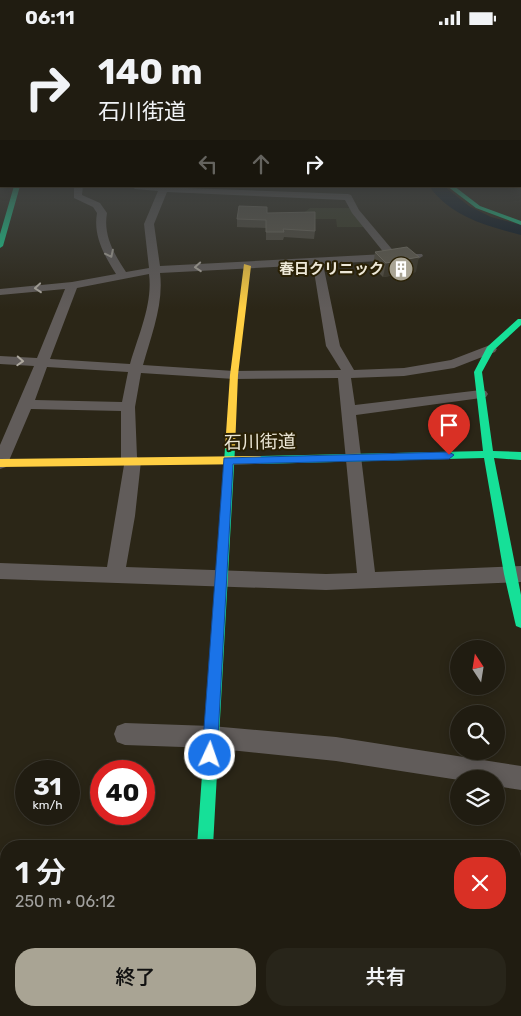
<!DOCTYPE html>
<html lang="ja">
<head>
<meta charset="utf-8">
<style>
	body { margin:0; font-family:Rubik,"Noto Sans JP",sans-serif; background:#28251a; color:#f1f3f6; height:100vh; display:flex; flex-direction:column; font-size:19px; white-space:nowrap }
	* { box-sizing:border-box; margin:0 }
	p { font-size:16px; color:#a2a19f }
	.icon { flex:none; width:28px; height:28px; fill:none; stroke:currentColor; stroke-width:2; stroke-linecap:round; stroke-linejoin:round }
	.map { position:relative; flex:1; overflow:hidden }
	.details { position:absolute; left:0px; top:805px; width:521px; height:176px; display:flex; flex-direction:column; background:#201c11; border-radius:20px 20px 0 0; box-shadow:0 2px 12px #0003,0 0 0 1px #3d3a31 }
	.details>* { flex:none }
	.banner { position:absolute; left:0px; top:0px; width:521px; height:152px; box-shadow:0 2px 12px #0003,0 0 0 1px #3d3a31; background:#201c11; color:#f1f3f6; overflow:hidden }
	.needle { width:32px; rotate:348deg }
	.buttons { position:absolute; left:450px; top:605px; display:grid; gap:10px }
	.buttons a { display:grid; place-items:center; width:55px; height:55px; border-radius:50%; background:#201c11; box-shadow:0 2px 12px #0003,0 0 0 1px #3d3a31; font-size:25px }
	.speed { position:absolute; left:15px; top:725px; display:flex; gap:10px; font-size:25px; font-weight:700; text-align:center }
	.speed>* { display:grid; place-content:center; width:65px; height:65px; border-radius:50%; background:#201c11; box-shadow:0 2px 12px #0003,0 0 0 1px #3d3a31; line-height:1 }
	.speed small { font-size:12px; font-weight:400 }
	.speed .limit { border:8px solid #d22; background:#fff; color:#111 }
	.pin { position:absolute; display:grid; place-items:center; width:42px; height:42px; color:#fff; margin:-51px -21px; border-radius:50% 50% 50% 0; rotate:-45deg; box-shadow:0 0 5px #0007 }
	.pin .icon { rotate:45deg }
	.me { position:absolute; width:55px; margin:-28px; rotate:3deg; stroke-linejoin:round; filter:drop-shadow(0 0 4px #0008) }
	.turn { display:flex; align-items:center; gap:18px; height:105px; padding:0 15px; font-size:22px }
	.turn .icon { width:65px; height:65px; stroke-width:2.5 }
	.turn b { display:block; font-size:35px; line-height:42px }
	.lanes { display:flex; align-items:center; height:48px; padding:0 15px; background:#0003; justify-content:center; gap:25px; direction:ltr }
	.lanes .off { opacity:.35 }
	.round { display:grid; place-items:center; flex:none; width:52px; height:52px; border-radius:20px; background:#28251a }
	.summary { display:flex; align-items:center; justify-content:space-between; height:85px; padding:0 15px }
	h1 { font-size:30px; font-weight:600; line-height:38px }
	.cta { display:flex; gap:10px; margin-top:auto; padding:10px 15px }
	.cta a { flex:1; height:58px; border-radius:20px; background:#a9a494; color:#111; font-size:20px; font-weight:600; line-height:58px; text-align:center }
	.cta a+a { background:#28251a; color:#f1f3f6 }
	.status { display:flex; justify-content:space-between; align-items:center; height:35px; padding:0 25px; background:#201c11; direction:ltr }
	.status svg { height:14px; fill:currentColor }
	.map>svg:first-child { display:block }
	.green { fill:#393b24 }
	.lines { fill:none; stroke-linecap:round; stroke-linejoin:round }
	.river { fill:#041321; fill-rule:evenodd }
	.street { fill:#615c5a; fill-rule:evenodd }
	.fast { fill:#16e098; fill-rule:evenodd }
	.slow { fill:#ffcf43; fill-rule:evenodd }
	.wall { fill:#514c3f }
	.shaded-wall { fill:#3b3628 }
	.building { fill:#625d50; stroke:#777265 }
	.oneway { stroke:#aea99f }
	.route { fill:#1a73e8; stroke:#114b97 }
	.labels { text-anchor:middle; stroke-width:4; stroke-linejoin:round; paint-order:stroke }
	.far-poi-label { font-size:15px; font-weight:bold; fill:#ede8d8; stroke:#292005; text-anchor:end }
	.street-label { font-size:18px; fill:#ede8d8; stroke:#292005 }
</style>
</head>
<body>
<div class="status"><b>06:11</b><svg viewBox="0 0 49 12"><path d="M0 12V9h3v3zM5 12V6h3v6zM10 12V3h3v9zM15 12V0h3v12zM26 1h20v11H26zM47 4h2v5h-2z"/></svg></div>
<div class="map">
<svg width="521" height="981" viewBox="0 0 521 981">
	<rect width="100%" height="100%" fill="#2b2617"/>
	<path class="green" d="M 310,173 L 354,173 L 365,192 L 337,192 L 336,184 L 290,184 L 301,180 Z"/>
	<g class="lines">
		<path class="river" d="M 429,151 L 444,151 L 469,171 L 491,182 L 521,190 L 521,200 C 487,191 451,182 429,151 Z"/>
		<path class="street" d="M 0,143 L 1,143 L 1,149 L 0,149 Z
			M 74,151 L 83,151 L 82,160 L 100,168 L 107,178 C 103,200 114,219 126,237 L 149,233 L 144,189 L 158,156 L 135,154 L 131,151 L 348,159 L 351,160 L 359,175 L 396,219 L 422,219 L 423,221 L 418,224 L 323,229 L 340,311 L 354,335 L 404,333 L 451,325 L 490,310 L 497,314 L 495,317 L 454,333 L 404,341 L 351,343 L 355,370 L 481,355 L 486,356 L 488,359 L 486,362 L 481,363 L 356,380 L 375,537 L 521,531 L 521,547 L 326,555 L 0,544 L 0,528 L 107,532 L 124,430 L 121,426 L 121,376 L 31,374 L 8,428 L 6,432 L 0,434 L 0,410 L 34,331 L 0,329 L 0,321 L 37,323 L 65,254 L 0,260 L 0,254 L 72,247 L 116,239 C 104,220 93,201 97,178 L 93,172 L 74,163 ZM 167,157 L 345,165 L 352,178 L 385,219 L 160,231 L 154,189 ZM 313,230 L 326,311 L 341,335 L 234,336 L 143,330 C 151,301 164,269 160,238 ZM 149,239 C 153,269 138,301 130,329 L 50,324 L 77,253 ZM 47,332 L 128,337 L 122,367 L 35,365 ZM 141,338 L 234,344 L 338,343 L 357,538 L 326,539 L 126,532 L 135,481 L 141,426 L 137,422 L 135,372 Z
			M 125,688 L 211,691 L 336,702 L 521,731 L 521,755 L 496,751 L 496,744 L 459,745 L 336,726 L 211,713 L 125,710 L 117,707 L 114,699 L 117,691 Z
			M 0,927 L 6,929 L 6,957 L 0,955 Z
			M 292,975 L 348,975 L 350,981 L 295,981 Z"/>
		<path class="fast" d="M 14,151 L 20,151 L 3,211 L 0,213 L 0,199 Z
			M 447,151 L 454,151 L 480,171 L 521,186 L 521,190 L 476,173 Z
			M 518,284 L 521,284 L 521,290 L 494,315 L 482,337 L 493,416 L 521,417 L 521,425 L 494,423 L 521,560 L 521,593 L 516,591 L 515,587 L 504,539 L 484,423 L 260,429 L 255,425 L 260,421 L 483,416 L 474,337 L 487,312 Z
			M 230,410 L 235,413 L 213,811 L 197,811 L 225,413 Z"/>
		<path class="slow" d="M 244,229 L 251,231 L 238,340 L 235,413 L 230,416 L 225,413 L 230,340 Z
			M 260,421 L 265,425 L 260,429 L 0,432 L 0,424 Z"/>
	</g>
	<path class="wall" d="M 267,178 L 315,196 L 314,204 L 284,202 L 283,205 L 266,205 L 266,193 L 237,192 L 237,184 Z
		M 375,217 L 416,237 L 383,242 L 373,232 Z
		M 517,948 L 521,981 L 385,981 L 384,975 L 515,975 Z"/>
	<path class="shaded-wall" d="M 419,222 L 416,237 L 383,242 L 386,228 Z"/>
	<path class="building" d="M 239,171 L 267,172 L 267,178 L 315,177 L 315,196 L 283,194 L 284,197 L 266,197 L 266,185 L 237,184 Z
		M 407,212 L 419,222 L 386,228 L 375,217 Z
		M 515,944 L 517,945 L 517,948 L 521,949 L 521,981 L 390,981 L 390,975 L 515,975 Z"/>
	<defs><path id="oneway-chevron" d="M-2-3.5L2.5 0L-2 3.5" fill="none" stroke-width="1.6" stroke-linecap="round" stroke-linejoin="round" transform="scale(1.25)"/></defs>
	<g class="oneway">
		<use href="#oneway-chevron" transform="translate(110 219) rotate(64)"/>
		<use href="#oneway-chevron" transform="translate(198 232) rotate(176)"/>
		<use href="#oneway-chevron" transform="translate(38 253) rotate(175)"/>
		<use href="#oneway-chevron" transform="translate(20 326) rotate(3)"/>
	</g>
	<linearGradient id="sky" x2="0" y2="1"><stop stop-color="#18150d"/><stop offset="0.5" stop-color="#444747"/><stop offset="1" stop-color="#444747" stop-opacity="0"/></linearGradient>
	<rect width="521" height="274" fill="url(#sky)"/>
	<path class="route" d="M 449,417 L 454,420 L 449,424 L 233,429 L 217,720 L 215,726 L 210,728 L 204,726 L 202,720 L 224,423 Z"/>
	<defs>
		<symbol id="building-disc" viewBox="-11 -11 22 22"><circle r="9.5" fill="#a9a494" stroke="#292005"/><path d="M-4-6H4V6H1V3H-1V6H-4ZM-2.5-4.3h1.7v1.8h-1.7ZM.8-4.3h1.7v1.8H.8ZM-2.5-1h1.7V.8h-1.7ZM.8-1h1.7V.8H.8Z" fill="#fff"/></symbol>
	</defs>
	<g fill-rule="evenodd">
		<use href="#building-disc" x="387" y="220" width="28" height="28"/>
	</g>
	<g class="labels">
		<g class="far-poi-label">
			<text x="384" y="239">春日クリニック</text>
		</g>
		<g class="street-label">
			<text transform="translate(260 407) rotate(-1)" y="6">石川街道</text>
		</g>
	</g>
</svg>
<div class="buttons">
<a><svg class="needle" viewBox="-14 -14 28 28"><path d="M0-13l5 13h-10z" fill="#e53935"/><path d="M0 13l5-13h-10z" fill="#a2a19f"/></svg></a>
<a><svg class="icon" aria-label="search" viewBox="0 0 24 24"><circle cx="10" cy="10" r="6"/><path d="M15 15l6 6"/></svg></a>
<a><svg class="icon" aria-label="layers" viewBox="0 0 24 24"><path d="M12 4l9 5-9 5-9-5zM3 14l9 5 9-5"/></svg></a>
</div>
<div class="speed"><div>31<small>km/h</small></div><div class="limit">40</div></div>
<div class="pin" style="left:449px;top:420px;background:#d93025"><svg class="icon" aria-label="arrive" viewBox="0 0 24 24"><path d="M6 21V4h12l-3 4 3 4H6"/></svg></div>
<svg class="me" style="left:210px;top:720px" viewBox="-20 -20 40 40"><circle r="17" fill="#1a73e8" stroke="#fff" stroke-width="3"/><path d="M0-11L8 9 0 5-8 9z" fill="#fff"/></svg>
<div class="banner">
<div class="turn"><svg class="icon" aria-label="right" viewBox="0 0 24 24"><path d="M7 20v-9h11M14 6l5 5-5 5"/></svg><div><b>140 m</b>石川街道</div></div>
<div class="lanes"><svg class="icon off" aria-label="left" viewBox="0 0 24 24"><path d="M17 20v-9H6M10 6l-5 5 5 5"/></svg><svg class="icon off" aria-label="ahead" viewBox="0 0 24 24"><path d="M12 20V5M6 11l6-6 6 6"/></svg><svg class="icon" aria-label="right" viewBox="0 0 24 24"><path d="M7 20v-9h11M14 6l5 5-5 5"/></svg></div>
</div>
<section class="details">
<div class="summary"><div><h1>1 分</h1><p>250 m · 06:12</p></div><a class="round" style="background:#d93025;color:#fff"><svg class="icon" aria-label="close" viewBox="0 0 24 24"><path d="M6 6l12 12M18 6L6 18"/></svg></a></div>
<div class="cta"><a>終了</a><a>共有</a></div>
</section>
</div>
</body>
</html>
